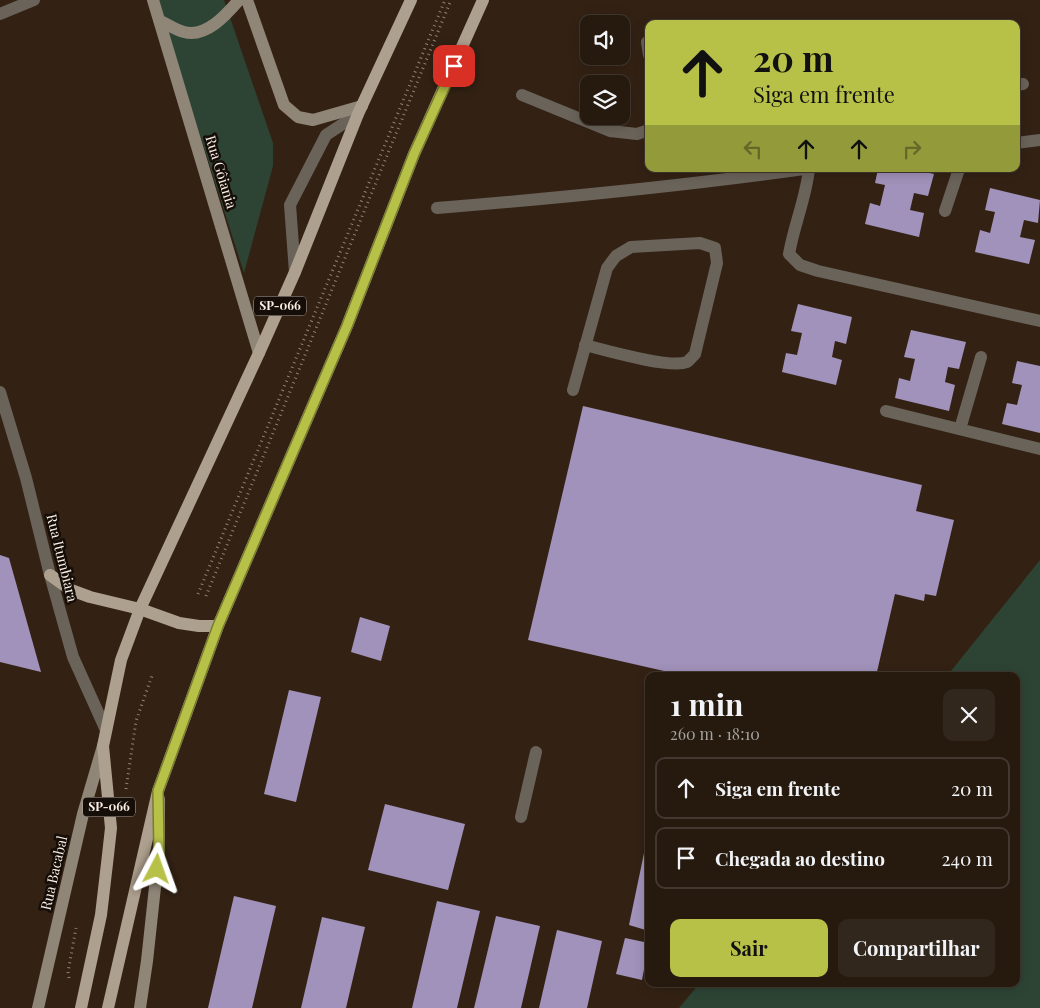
<!DOCTYPE html>
<html lang="pt">
<head>
<meta charset="utf-8">
<style>
	body { margin:0; font-family:"Playfair Display",serif; background:#32271d; color:#f1f3f6; height:100vh; display:flex; flex-direction:column; font-size:19px; white-space:nowrap }
	* { box-sizing:border-box; margin:0 }
	p { font-size:16px; color:#a4a19e }
	.icon { flex:none; width:28px; height:28px; fill:none; stroke:currentColor; stroke-width:2; stroke-linecap:round; stroke-linejoin:round }
	.map { position:relative; flex:1; overflow:hidden }
	.details { position:absolute; left:645px; top:672px; width:375px; height:315px; display:flex; flex-direction:column; background:#261a0f; border-radius:10px; box-shadow:0 2px 12px #0003,0 0 0 1px #42382f }
	.details>* { flex:none }
	.guide { position:absolute; left:645px; top:20px; width:375px; height:152px; border-radius:10px; box-shadow:0 2px 12px #0003,0 0 0 1px #42382f; background:#b7c148; color:#111; overflow:hidden }
	.tools { position:absolute; left:580px; top:15px; display:grid; gap:10px }
	.tools a { display:grid; place-items:center; width:50px; height:50px; border-radius:10px; background:#261a0f; box-shadow:0 2px 12px #0003,0 0 0 1px #42382f; font-size:25px }
	.pin { position:absolute; display:grid; place-items:center; width:42px; height:42px; color:#fff; margin:-21px; border-radius:10px; box-shadow:0 2px 8px #0006 }
	.me { position:absolute; width:55px; margin:-28px; rotate:4deg; stroke-linejoin:round; filter:drop-shadow(0 0 4px #0008) }
	.turn { display:flex; align-items:center; gap:18px; height:105px; padding:0 25px; font-size:22px }
	.turn .icon { width:65px; height:65px; stroke-width:2.5 }
	.turn b { display:block; font-size:35px; line-height:42px }
	.lanes { display:flex; align-items:center; height:48px; padding:0 25px; background:#0003; justify-content:center; gap:25px; direction:ltr }
	.lanes .off { opacity:.35 }
	.round { display:grid; place-items:center; flex:none; width:52px; height:52px; border-radius:10px; background:#32271d }
	.summary { display:flex; align-items:center; justify-content:space-between; height:85px; padding:0 25px }
	h1 { font-size:30px; font-weight:700; line-height:38px }
	.action { display:flex; gap:10px; margin-top:auto; padding:10px 25px }
	.action a { flex:1; height:58px; border-radius:10px; background:#b7c148; color:#111; font-size:20px; font-weight:700; line-height:58px; text-align:center }
	.action a+a { background:#32271d; color:#f1f3f6 }
	ul { padding:0; list-style:none }
	li { display:flex; align-items:center; gap:15px; height:62px; margin:0 10px 8px; padding:0 15px; border:2px solid #42382f; border-radius:10px }
	li div { flex:1 }
	li b { display:block; font-size:19px }
	li em { font-style:normal }
	.map>svg:first-child { display:block }
	.green { fill:#2d4435 }
	.building { fill:#a192bb }
	.lines { fill:none; stroke-linecap:round; stroke-linejoin:round }
	.path { stroke:#938479; stroke-width:3; stroke-dasharray:1 4; stroke-linecap:butt }
	.lane { stroke:#6a635a; stroke-width:12 }
	.street { stroke:#6a635a; stroke-width:12 }
	.secondary { stroke:#908678; stroke-width:12 }
	.primary { stroke:#aea08e; stroke-width:12 }
	.route-casing { stroke:#777d2f; stroke-width:12 }
	.route { stroke:#b7c148; stroke-width:9 }
	.labels { text-anchor:middle; stroke-width:5; stroke-linejoin:round; paint-order:stroke }
	.shield { fill:#150d07; stroke:#b6aba3; stroke-width:1 }
	.shield-label { font-size:12px; font-weight:bold; fill:#fbefe6 }
	.street-label { font-size:14px; fill:#fbefe6; stroke:#150d07 }
</style>
</head>
<body>
<div class="map">
<svg width="1040" height="1008" viewBox="0 0 1040 1008">
	<rect width="100%" height="100%" fill="#332214"/>
	<path class="green" d="M 157,0 L 224,0 L 273,143 L 273,166 L 244,273 Z
		M 1040,560 L 1040,1008 L 679,1008 L 699,984 L 1016,984 L 1016,676 L 947,676 Z"/>
	<path class="building" d="M 878,169 L 912,169 L 934,174 L 928,196 L 914,193 L 910,210 L 924,213 L 919,237 L 865,224 L 870,203 L 880,206 L 885,185 L 875,183 Z
		M 990,188 L 1040,200 L 1038,223 L 1024,220 L 1020,237 L 1035,240 L 1029,264 L 975,252 L 980,230 L 990,233 L 995,212 L 985,210 Z
		M 798,304 L 852,317 L 846,344 L 835,341 L 832,357 L 842,360 L 836,385 L 782,372 L 786,353 L 797,355 L 802,333 L 791,331 Z
		M 911,330 L 966,342 L 959,369 L 948,367 L 945,382 L 955,385 L 949,411 L 895,398 L 899,378 L 910,381 L 915,359 L 904,357 Z
		M 1017,361 L 1040,366 L 1040,433 L 1002,424 L 1007,403 L 1017,405 L 1022,385 L 1012,383 Z
		M 583,406 L 922,485 L 916,511 L 954,520 L 936,596 L 925,594 L 924,601 L 895,594 L 876,676 L 686,676 L 528,640 Z
		M 0,555 L 9,558 L 41,672 L 0,662 Z
		M 360,617 L 390,626 L 381,661 L 351,652 Z
		M 289,690 L 321,697 L 296,802 L 264,794 Z
		M 385,804 L 465,824 L 448,890 L 368,870 Z
		M 648,834 L 649,834 L 649,931 L 629,925 Z
		M 234,896 L 276,906 L 252,1008 L 208,1008 Z
		M 437,901 L 480,911 L 457,1008 L 412,1008 Z
		M 496,916 L 540,926 L 521,1008 L 474,1008 Z
		M 322,917 L 365,927 L 346,1008 L 301,1008 Z
		M 557,930 L 602,941 L 587,1008 L 539,1008 Z
		M 625,938 L 649,943 L 642,980 L 616,974 Z"/>
	<g class="lines">
		<path class="path" d="M 198,594 L 445,0
			M 206,596 L 451,0
			M 126,789 L 136,721 L 153,673
			M 69,978 L 68,972 L 76,928"/>
		<path class="lane" d="M 647,42 L 649,55
			M 1016,85 L 1023,84
			M 522,95 L 610,131 L 637,134 L 649,130
			M 1016,143 L 1040,140
			M 809,169 C 806,198 794,225 789,254 L 800,265 L 818,271 L 1040,321
			M 437,208 C 560,198 683,186 804,169
			M 945,211 L 959,169
			M 295,272 L 290,205 L 326,135 L 358,114
			M 573,390 L 607,268 L 616,256 L 631,247 L 700,243 L 715,248 L 717,263 L 695,354 C 692,357 690,360 687,362 C 670,369 605,350 585,345
			M 886,411 L 1040,449
			M 960,429 L 981,357
			M 521,817 L 536,752"/>
		<path class="street" d="M 0,14 L 34,0
			M 0,392 L 26,478 L 50,575 L 73,657 L 105,728"/>
		<path class="secondary" d="M 153,0 L 259,353
			M 247,0 L 284,105 L 298,117 L 313,120 L 362,106
			M 159,20 C 167,24 176,30 184,32 C 206,38 226,15 239,0
			M 38,1008 L 83,814 L 103,746
			M 140,1008 L 147,961 L 159,850 L 159,799"/>
		<path class="primary" d="M 50,575 L 71,590 L 90,597 L 140,609 L 179,623 L 199,626 L 218,626
			M 81,1008 L 101,915 L 108,855 L 111,828 L 103,746 L 121,660 L 140,609 L 259,353 L 295,272 L 358,114 L 411,0
			M 108,1008 L 158,791 L 218,626 L 347,326 L 414,154 L 483,0"/>
	</g>
	<g class="lines">
		<defs>
			<path id="route" d="M 157,869 L 159,850 L 158,791 L 218,626 L 347,326 L 414,154 L 454,66"/>
		</defs>
		<use href="#route" class="route-casing"/>
		<use href="#route" class="route"/>
	</g>
	<g class="labels">
		<g class="shield">
			<rect x="254" y="296.5" width="52" height="19" rx="4"/>
			<rect x="83" y="797.5" width="52" height="19" rx="4"/>
		</g>
		<g class="shield-label">
			<text x="280" y="310">SP-066</text>
			<text x="109" y="811">SP-066</text>
		</g>
		<g class="street-label">
			<text transform="translate(221 172) rotate(73)" y="5">Rua Gôiania</text>
			<text transform="translate(62 558) rotate(76)" y="5">Rua Itumbiara</text>
			<text transform="translate(54 873) rotate(-77)" y="5">Rua Bacabal</text>
		</g>
	</g>
</svg>
<div class="tools">
<a><svg class="icon" aria-label="sound" viewBox="0 0 24 24"><path d="M4 9h4l5-4v14l-5-4H4zM17 9q2 3 0 6"/></svg></a>
<a><svg class="icon" aria-label="layers" viewBox="0 0 24 24"><path d="M12 4l9 5-9 5-9-5zM3 14l9 5 9-5"/></svg></a>
</div>
<div class="pin" style="left:454px;top:66px;background:#d93025"><svg class="icon" aria-label="arrive" viewBox="0 0 24 24"><path d="M6 21V4h12l-3 4 3 4H6"/></svg></div>
<svg class="me" style="left:157px;top:869px" viewBox="-20 -20 40 40"><path d="M0-17L14 15 0 8-14 15z" fill="#b7c148" stroke="#fff" stroke-width="4"/></svg>
<div class="guide">
<div class="turn"><svg class="icon" aria-label="ahead" viewBox="0 0 24 24"><path d="M12 20V5M6 11l6-6 6 6"/></svg><div><b>20 m</b>Siga em frente</div></div>
<div class="lanes"><svg class="icon off" aria-label="left" viewBox="0 0 24 24"><path d="M17 20v-9H6M10 6l-5 5 5 5"/></svg><svg class="icon" aria-label="ahead" viewBox="0 0 24 24"><path d="M12 20V5M6 11l6-6 6 6"/></svg><svg class="icon" aria-label="ahead" viewBox="0 0 24 24"><path d="M12 20V5M6 11l6-6 6 6"/></svg><svg class="icon off" aria-label="right" viewBox="0 0 24 24"><path d="M7 20v-9h11M14 6l5 5-5 5"/></svg></div>
</div>
<section class="details">
<div class="summary"><div><h1>1 min</h1><p>260 m · 18:10</p></div><a class="round"><svg class="icon" aria-label="close" viewBox="0 0 24 24"><path d="M6 6l12 12M18 6L6 18"/></svg></a></div>
<ul>
<li><svg class="icon" aria-label="ahead" viewBox="0 0 24 24"><path d="M12 20V5M6 11l6-6 6 6"/></svg><div><b>Siga em frente</b></div><em>20 m</em></li>
<li><svg class="icon" aria-label="arrive" viewBox="0 0 24 24"><path d="M6 21V4h12l-3 4 3 4H6"/></svg><div><b>Chegada ao destino</b></div><em>240 m</em></li>
</ul>
<div class="action"><a>Sair</a><a>Compartilhar</a></div>
</section>
</div>
</body>
</html>
